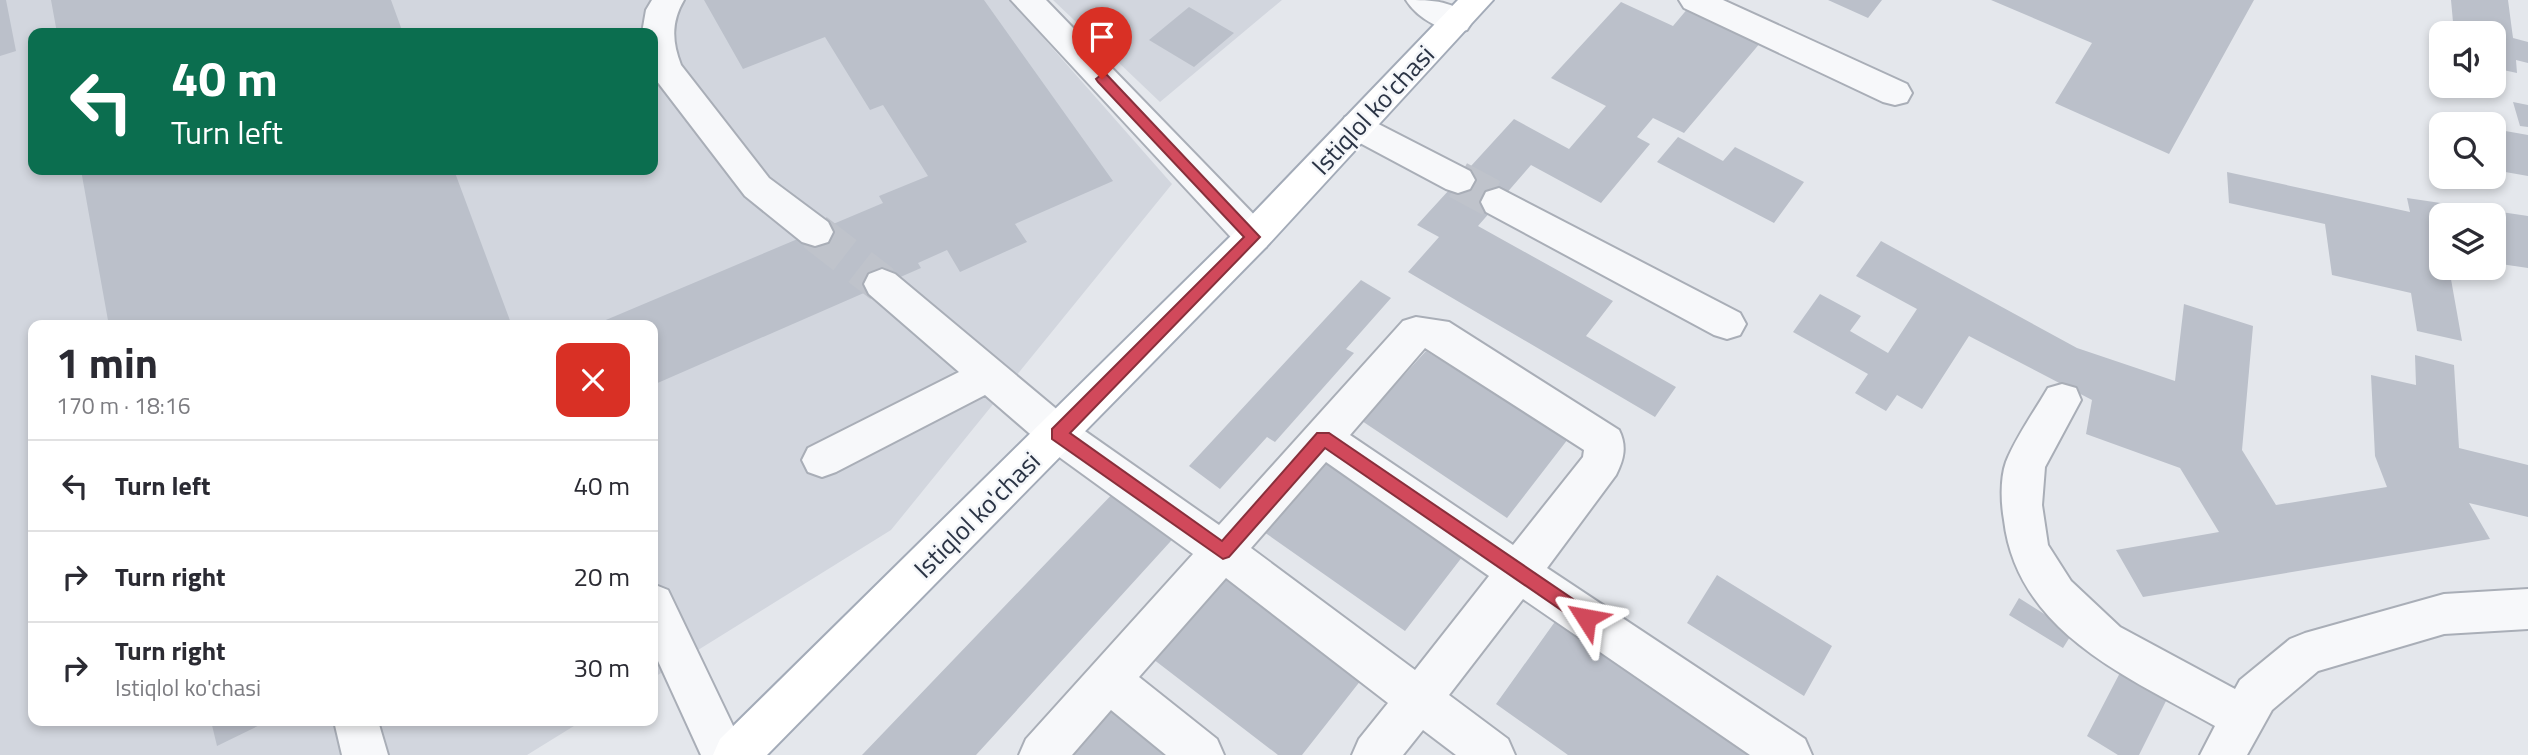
<!DOCTYPE html>
<html lang="en">
<head>
<meta charset="utf-8">
<style>
	body { margin:0; font-family:"Titillium Web",sans-serif; background:#f7f7f7; color:#2b2b33; height:100vh; display:flex; flex-direction:column; font-size:26px; white-space:nowrap }
	* { box-sizing:border-box; margin:0 }
	p { font-size:23px; color:#7c7c81 }
	.icon { flex:none; width:38px; height:38px; fill:none; stroke:currentColor; stroke-width:2; stroke-linecap:round; stroke-linejoin:round }
	.map { position:relative; flex:1; overflow:hidden }
	.drawer { position:absolute; left:28px; top:320px; width:630px; height:406px; display:flex; flex-direction:column; background:#fff; border-radius:14px; box-shadow:0 4px 10px #0003 }
	.drawer>* { flex:none }
	.hud { position:absolute; left:28px; top:28px; width:630px; height:147px; border-radius:14px; box-shadow:0 4px 10px #0003; background:#0b6e4f; color:#fff; overflow:hidden }
	.fabs { position:absolute; left:2429px; top:21px; display:grid; gap:14px }
	.fabs a { display:grid; place-items:center; width:77px; height:77px; border-radius:14px; background:#fff; box-shadow:0 4px 10px #0003; font-size:35px }
	.pin { position:absolute; display:grid; place-items:center; width:60px; height:60px; color:#fff; margin:-72px -30px; border-radius:50% 50% 50% 0; rotate:-45deg; box-shadow:0 0 7px #0007 }
	.pin .icon { rotate:45deg }
	.me { position:absolute; width:77px; margin:-38px; rotate:304deg; stroke-linejoin:round; filter:drop-shadow(0 0 5px #0008) }
	.turn { display:flex; align-items:center; gap:24px; height:147px; padding:0 28px; font-size:32px }
	.turn .icon { width:91px; height:91px; stroke-width:2.5 }
	.turn b { display:block; font-size:49px; line-height:60px }
	.round { display:grid; place-items:center; flex:none; width:74px; height:74px; border-radius:14px; background:#f7f7f7 }
	.headline { display:flex; align-items:center; justify-content:space-between; height:119px; padding:0 28px }
	h1 { font-size:42px; font-weight:700; line-height:52px }
	ul { padding:0; list-style:none }
	li { display:flex; align-items:center; gap:21px; height:91px; padding:0 28px; border-top:2px solid #e1e1e2 }
	li div { flex:1 }
	li b { display:block; font-size:26px }
	li em { font-style:normal }
	.map>svg:first-child { display:block }
	.built { fill:#d2d6de; fill-rule:evenodd }
	.building { fill:#bbc0ca }
	.lines { fill:none; stroke-linecap:round; stroke-linejoin:round }
	.minor-tunnel { stroke:#bfc3cb; stroke-width:38; stroke-dasharray:38 19; stroke-linecap:butt }
	.minor-casing { stroke:#a9aeb7; stroke-width:4 }
	.major-casing { stroke:#a3abb8; stroke-width:4 }
	.minor { fill:#f7f8fa; fill-rule:evenodd }
	.major { fill:#fff; fill-rule:evenodd }
	.route { fill:#d1495b; stroke:#882f3b; stroke-width:2 }
	.labels { text-anchor:middle; stroke-width:5; stroke-linejoin:round; paint-order:stroke }
	.street-label { font-size:26px; fill:#2b3445; stroke:#f4f6f9 }
</style>
</head>
<body>
<div class="map">
<svg width="2528" height="755" viewBox="0 0 2528 755">
	<rect width="100%" height="100%" fill="#e4e7ec"/>
	<path class="built" d="M 0,0 L 1010,0 L 1172,184 L 891,530 L 653,678 L 653,326 L 33,326 L 33,721 L 582,721 L 527,755 L 0,755 ZM 33,33 L 653,33 L 653,170 L 33,170 Z
		M 1053,0 L 1282,0 L 1160,102 Z"/>
	<path class="building" d="M 0,0 L 6,0 L 16,51 L 0,56 Z
		M 51,0 L 391,0 L 403,33 L 57,33 Z
		M 704,0 L 984,0 L 1113,181 L 1015,224 L 1027,242 L 960,272 L 947,250 L 918,263 L 921,268 L 653,385 L 653,326 L 594,325 L 883,203 L 879,196 L 928,176 L 883,105 L 870,110 L 825,37 L 743,69 Z
		M 1828,0 L 1882,0 L 1868,18 Z
		M 1991,0 L 2254,0 L 2169,154 L 2055,103 L 2092,43 Z
		M 2451,0 L 2508,0 L 2513,38 L 2528,42 L 2528,63 L 2516,60 L 2517,73 L 2494,68 L 2494,33 L 2454,33 Z
		M 1621,2 L 1673,26 L 1689,7 L 1761,42 L 1684,133 L 1653,118 L 1637,137 L 1650,144 L 1601,203 L 1531,165 L 1478,226 L 1613,301 L 1586,336 L 1676,387 L 1655,417 L 1408,272 L 1439,237 L 1417,225 L 1514,119 L 1569,149 L 1606,106 L 1551,78 Z
		M 1189,7 L 1234,33 L 1194,67 L 1149,40 Z
		M 2513,102 L 2528,105 L 2528,127 L 2520,126 Z
		M 2494,129 L 2528,135 L 2528,176 L 2494,170 Z
		M 1678,137 L 1723,161 L 1735,147 L 1804,182 L 1774,223 L 1657,162 Z
		M 81,170 L 454,170 L 512,326 L 109,326 Z
		M 2227,172 L 2410,212 L 2407,198 L 2528,216 L 2528,268 L 2494,263 L 2494,215 L 2441,215 L 2441,268 L 2449,268 L 2462,341 L 2417,331 L 2411,293 L 2332,275 L 2325,224 L 2229,203 Z
		M 1881,241 L 2077,348 L 2175,381 L 2184,304 L 2253,326 L 2242,450 L 2276,505 L 2387,487 L 2375,456 L 2371,375 L 2416,385 L 2415,355 L 2454,365 L 2459,448 L 2528,465 L 2528,517 L 2469,503 L 2490,539 L 2143,597 L 2116,550 L 2219,532 L 2180,468 L 2086,434 L 2092,400 L 1969,336 L 1922,409 L 1897,395 L 1886,411 L 1855,393 L 1868,374 L 1793,332 L 1820,294 L 1861,316 L 1850,331 L 1888,353 L 1917,309 L 1856,276 Z
		M 1361,280 L 1391,298 L 1346,349 L 1354,353 L 1275,442 L 1267,437 L 1220,489 L 1189,466 Z
		M 1426,351 L 1568,439 L 1507,518 L 1362,421 Z
		M 1327,460 L 1466,552 L 1405,631 L 1264,532 Z
		M 1120,486 L 1180,531 L 976,755 L 862,755 Z
		M 1227,575 L 1365,675 L 1302,755 L 1278,755 L 1153,659 Z
		M 1717,575 L 1832,646 L 1804,696 L 1687,623 Z
		M 2019,598 L 2073,632 L 2063,648 L 2009,615 Z
		M 1559,616 L 1767,755 L 1568,755 L 1496,704 Z
		M 2123,667 L 2169,695 L 2139,755 L 2118,755 L 2087,736 Z
		M 1108,705 L 1171,755 L 1063,755 Z
		M 211,721 L 268,721 L 217,746 Z"/>
	<g class="lines">
		<path class="minor-tunnel" d="M 1458,180 L 1499,202
			M 815,232 L 882,284"/>
		<defs>
			<path id="minor" d="M 652,0 L 684,0 C 671,22 672,42 681,65 L 769,178 L 828,222 L 833,232 L 828,242 L 815,246 L 802,242 L 745,196 L 653,76 L 653,33 L 642,33 L 646,10 Z
				M 1011,0 L 1046,0 L 1266,227 L 1271,237 L 1266,247 L 1253,251 L 1240,247 Z
				M 1406,0 C 1431,0 1457,0 1472,22 L 1467,30 C 1447,36 1417,18 1406,0 Z
				M 1679,0 L 1723,0 L 1907,84 L 1912,93 L 1907,102 L 1895,105 L 1883,102 L 1684,8 Z
				M 1357,113 L 1470,171 L 1475,180 L 1470,189 L 1458,193 L 1446,189 L 1345,135 L 1340,126 L 1345,117 Z
				M 1499,188 L 1740,313 L 1746,324 L 1740,335 L 1727,339 L 1714,335 L 1486,212 L 1481,202 L 1486,192 Z
				M 882,269 L 895,274 L 1072,422 L 1219,525 L 1403,321 L 1416,317 L 1449,322 L 1619,430 C 1627,446 1624,459 1616,475 L 1547,568 L 1805,739 L 1812,755 L 1750,755 L 1523,599 L 1449,695 L 1508,739 L 1515,755 L 1456,755 L 1423,730 L 1403,755 L 1352,755 L 1359,739 L 1388,703 L 1226,578 L 1139,677 L 1217,739 L 1224,755 L 1166,755 L 1111,710 L 1072,755 L 1019,755 L 1026,739 L 1193,554 L 1044,446 L 985,395 L 836,472 L 822,477 L 808,472 L 802,460 L 808,448 L 959,372 L 869,294 L 864,284 L 869,274 ZM 1425,348 L 1584,450 L 1583,457 L 1513,545 L 1350,435 ZM 1326,462 L 1489,576 L 1415,670 L 1251,548 Z
				M 2062,384 L 2076,388 L 2081,400 L 2045,467 L 2042,505 L 2048,545 L 2071,581 L 2120,627 L 2235,689 L 2240,680 L 2290,639 L 2305,633 L 2444,594 L 2528,589 L 2528,629 L 2444,634 L 2318,671 L 2272,710 L 2247,755 L 2200,755 L 2215,726 C 2128,677 2017,632 2004,520 C 2001,503 2000,479 2006,462 C 2016,437 2034,412 2048,388 Z
				M 653,584 L 668,590 L 747,755 L 701,755 L 653,650 Z
				M 334,721 L 378,721 L 388,755 L 342,755 Z"/>
			<path id="major" d="M 1458,0 L 1493,0 L 1266,247 L 767,755 L 713,755 L 720,739 L 1240,227 Z"/>
		</defs>
		<use href="#minor" class="minor-casing"/>
		<use href="#major" class="major-casing"/>
		<use href="#minor" class="minor"/>
		<use href="#major" class="major"/>
	</g>
	<path class="route" d="M 1102,74 L 1107,75 L 1260,237 L 1070,433 L 1222,541 L 1317,433 L 1329,433 L 1592,612 L 1595,618 L 1592,623 L 1580,623 L 1325,448 L 1229,557 L 1223,559 L 1052,439 L 1052,429 L 1244,237 L 1098,82 L 1096,79 Z"/>
	<g class="labels">
		<g class="street-label">
			<text transform="translate(1373 110) rotate(-47)" y="9">Istiqlol ko'chasi</text>
			<text transform="translate(977 515) rotate(-45)" y="9">Istiqlol ko'chasi</text>
		</g>
	</g>
</svg>
<div class="fabs">
<a><svg class="icon" aria-label="sound" viewBox="0 0 24 24"><path d="M4 9h4l5-4v14l-5-4H4zM17 9q2 3 0 6"/></svg></a>
<a><svg class="icon" aria-label="search" viewBox="0 0 24 24"><circle cx="10" cy="10" r="6"/><path d="M15 15l6 6"/></svg></a>
<a><svg class="icon" aria-label="layers" viewBox="0 0 24 24"><path d="M12 4l9 5-9 5-9-5zM3 14l9 5 9-5"/></svg></a>
</div>
<div class="pin" style="left:1102px;top:79px;background:#d93025"><svg class="icon" aria-label="arrive" viewBox="0 0 24 24"><path d="M6 21V4h12l-3 4 3 4H6"/></svg></div>
<svg class="me" style="left:1586px;top:618px" viewBox="-20 -20 40 40"><path d="M0-17L14 15 0 8-14 15z" fill="#d1495b" stroke="#fff" stroke-width="4"/></svg>
<div class="hud">
<div class="turn"><svg class="icon" aria-label="left" viewBox="0 0 24 24"><path d="M17 20v-9H6M10 6l-5 5 5 5"/></svg><div><b>40 m</b>Turn left</div></div>
</div>
<section class="drawer">
<div class="headline"><div><h1>1 min</h1><p>170 m · 18:16</p></div><a class="round" style="background:#d93025;color:#fff"><svg class="icon" aria-label="close" viewBox="0 0 24 24"><path d="M6 6l12 12M18 6L6 18"/></svg></a></div>
<ul>
<li><svg class="icon" aria-label="left" viewBox="0 0 24 24"><path d="M17 20v-9H6M10 6l-5 5 5 5"/></svg><div><b>Turn left</b></div><em>40 m</em></li>
<li><svg class="icon" aria-label="right" viewBox="0 0 24 24"><path d="M7 20v-9h11M14 6l5 5-5 5"/></svg><div><b>Turn right</b></div><em>20 m</em></li>
<li><svg class="icon" aria-label="right" viewBox="0 0 24 24"><path d="M7 20v-9h11M14 6l5 5-5 5"/></svg><div><b>Turn right</b><p>Istiqlol ko'chasi</p></div><em>30 m</em></li>
</ul>
</section>
</div>
</body>
</html>
